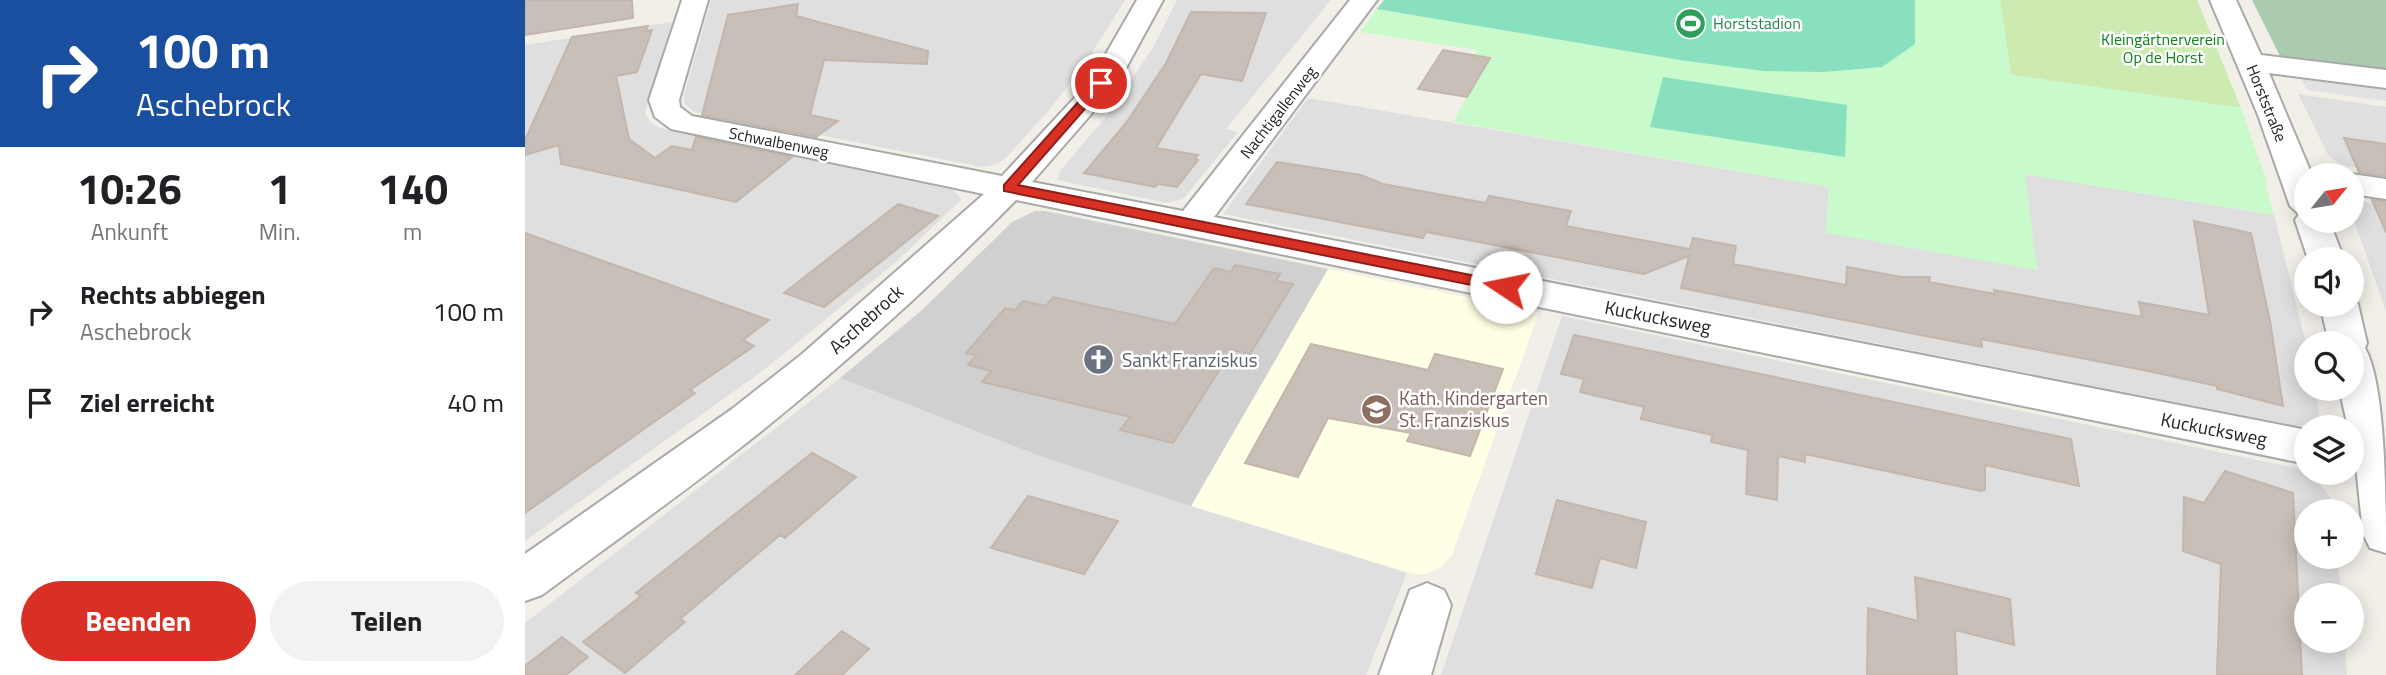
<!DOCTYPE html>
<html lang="de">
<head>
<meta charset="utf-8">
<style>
	body { margin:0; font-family:"Titillium Web",sans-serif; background:#f2f2f2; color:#202124; height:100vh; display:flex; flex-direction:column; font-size:26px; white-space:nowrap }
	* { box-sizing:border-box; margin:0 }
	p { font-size:23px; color:#757577 }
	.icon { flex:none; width:38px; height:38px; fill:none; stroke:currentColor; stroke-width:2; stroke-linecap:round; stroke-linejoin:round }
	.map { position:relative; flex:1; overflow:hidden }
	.details { display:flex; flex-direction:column; background:#fff; width:525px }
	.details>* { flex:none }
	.banner { background:#1a4fa0; color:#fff; overflow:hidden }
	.needle { width:46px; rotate:60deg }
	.fabs { position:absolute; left:1769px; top:163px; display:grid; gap:14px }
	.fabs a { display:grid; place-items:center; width:70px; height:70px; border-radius:50%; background:#fff; box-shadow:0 4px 18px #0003; font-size:35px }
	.pin { position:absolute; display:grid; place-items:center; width:60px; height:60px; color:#fff; margin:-30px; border:4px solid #fff; border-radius:50%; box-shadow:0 2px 7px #0007 }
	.me { position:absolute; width:77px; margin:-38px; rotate:281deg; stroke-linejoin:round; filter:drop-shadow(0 0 5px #0008) }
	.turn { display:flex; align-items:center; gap:24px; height:147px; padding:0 21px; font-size:32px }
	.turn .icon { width:91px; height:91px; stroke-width:2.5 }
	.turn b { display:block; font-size:49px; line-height:60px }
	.eta { display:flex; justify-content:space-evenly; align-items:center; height:119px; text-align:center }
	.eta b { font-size:42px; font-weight:700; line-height:49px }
	.cta { display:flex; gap:14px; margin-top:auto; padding:14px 21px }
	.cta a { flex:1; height:80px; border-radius:42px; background:#d93025; color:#fff; font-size:28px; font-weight:700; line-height:80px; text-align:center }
	.cta a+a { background:#f2f2f2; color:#202124 }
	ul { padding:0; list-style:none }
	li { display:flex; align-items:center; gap:21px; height:91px; padding:0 21px }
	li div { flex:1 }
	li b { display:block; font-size:26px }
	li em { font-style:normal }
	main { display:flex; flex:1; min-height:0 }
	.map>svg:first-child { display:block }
	.residential { fill:#e0dfdf }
	.education { fill:#ffffe5 }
	.religious { fill:#d0d0d0 }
	.grass { fill:#cdebb0 }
	.cemetery { fill:#aacbaf }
	.park { fill:#c8facc }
	.pitch { fill:#88e0be }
	.parking { fill:#e2e2e2 }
	.building { fill:#c7bfb8; stroke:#c4b6ab; stroke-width:2 }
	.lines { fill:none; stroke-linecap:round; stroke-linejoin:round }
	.minor-casing { stroke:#a9a9a9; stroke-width:4 }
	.minor { fill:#fff; fill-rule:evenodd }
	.route { fill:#d93025; stroke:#8d1f18; stroke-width:2 }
	.labels { text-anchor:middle; stroke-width:5; stroke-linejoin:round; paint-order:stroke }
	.far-leisure-label { font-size:16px; fill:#27864d; stroke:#fff; text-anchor:start }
	.far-park-label { font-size:16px; fill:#0c8416; stroke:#fff }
	.far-street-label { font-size:16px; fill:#222; stroke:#fff }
	.street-label { font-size:19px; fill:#222; stroke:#fff }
	.worship-label { font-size:19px; fill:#5b616d; stroke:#fff; text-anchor:start }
	.education-label { font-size:19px; fill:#785e54; stroke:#fff; text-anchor:start }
</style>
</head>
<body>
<main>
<section class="details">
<div class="banner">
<div class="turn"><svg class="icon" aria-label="right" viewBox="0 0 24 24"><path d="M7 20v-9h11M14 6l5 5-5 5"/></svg><div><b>100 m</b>Aschebrock</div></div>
</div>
<div class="eta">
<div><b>10:26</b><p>Ankunft</p></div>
<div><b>1</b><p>Min.</p></div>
<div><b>140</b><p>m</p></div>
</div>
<ul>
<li><svg class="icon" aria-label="right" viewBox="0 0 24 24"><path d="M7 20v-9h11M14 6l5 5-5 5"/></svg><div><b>Rechts abbiegen</b><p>Aschebrock</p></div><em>100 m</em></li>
<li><svg class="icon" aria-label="arrive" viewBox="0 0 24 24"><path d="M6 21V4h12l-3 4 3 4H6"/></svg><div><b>Ziel erreicht</b></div><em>40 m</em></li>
</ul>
<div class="cta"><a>Beenden</a><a>Teilen</a></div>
</section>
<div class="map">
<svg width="1861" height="675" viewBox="0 0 1861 675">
	<rect width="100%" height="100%" fill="#f2efe9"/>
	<path class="residential" d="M 186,0 L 600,0 L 560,64 L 524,110 L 480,159 L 468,165 L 457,167 L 294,135 L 312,120 L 286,116 L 180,115 L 168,111 L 159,103 L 159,95 Z
		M 652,0 L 806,0 L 701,129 L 713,132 L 658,199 L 642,203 L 532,180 L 535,171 L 584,113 L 629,46 Z
		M 147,22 L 120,113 L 125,122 L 135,128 L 428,190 L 437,199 L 371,262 L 240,369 L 0,541 L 0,45 Z
		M 1773,94 L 1861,107 L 1861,174 L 1814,164 L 1803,155 Z
		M 783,98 L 1304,187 L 1301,232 L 1512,270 L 1499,174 L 1749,215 L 1781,344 L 1782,388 L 1790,389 L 1794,413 L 1792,420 L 1788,424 L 1771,426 L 698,214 Z
		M 1827,200 L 1861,205 L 1861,311 L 1827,215 Z
		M 1037,316 L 1772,468 L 1792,480 L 1806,499 L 1808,511 L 1782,511 L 1782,556 L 1812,557 L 1817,595 L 1782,595 L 1782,640 L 1820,641 L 1822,675 L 916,675 Z
		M 315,378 L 515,456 L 882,573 L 841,675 L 0,675 L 0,623 Z"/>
	<path class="education" d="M 803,269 L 1014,312 L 927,555 L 916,567 L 902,574 L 888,574 L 666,506 Z"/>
	<path class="religious" d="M 510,211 L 520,211 L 803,269 L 666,506 L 515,456 L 315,378 L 396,311 L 487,222 Z"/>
	<path class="grass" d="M 1475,0 L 1672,0 L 1716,108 L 1486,75 Z"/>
	<path class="cemetery" d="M 1727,0 L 1861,0 L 1861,76 L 1758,62 Z"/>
	<path class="park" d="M 1390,0 L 1475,0 L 1486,75 L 1716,108 L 1742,182 L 1740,184 L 1749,215 L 1500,174 L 1512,270 L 1301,233 L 1304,187 L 928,122 L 964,58 L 950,55 L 952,50 L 835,32 L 852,9 L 1161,61 L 1239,71 L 1390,44 Z"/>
	<path class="pitch" d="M 859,0 L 1390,0 L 1390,44 L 1357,67 L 1298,72 L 1239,71 L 1161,61 L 852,9 Z
		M 1138,77 L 1322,105 L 1320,157 L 1125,127 Z"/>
	<path class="parking" d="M 1772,71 L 1861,83 L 1861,101 L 1782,90 Z"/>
	<path class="building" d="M 0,0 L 107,0 L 108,18 L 0,35 Z
		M 273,4 L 271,16 L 403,51 L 402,64 L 299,60 L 285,115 L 313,121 L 291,137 L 177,115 L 203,15 Z
		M 666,12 L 741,13 L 717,81 L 676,74 L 631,148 L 673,155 L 670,159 L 673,160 L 652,187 L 633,184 L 630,187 L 559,173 L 601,123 L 641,63 Z
		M 123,26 L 121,31 L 127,30 L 112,72 L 91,76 L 104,139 L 130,158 L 147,146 L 167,150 L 171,137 L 267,157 L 211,202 L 36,164 L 34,145 L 0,155 L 0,140 L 47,37 Z
		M 918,50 L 965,58 L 942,97 L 893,89 Z
		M 1819,138 L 1861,144 L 1861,176 L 1834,172 Z
		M 752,162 L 836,175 L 858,184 L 961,203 L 964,196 L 1046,211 L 1041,226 L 1165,249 L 1168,238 L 1211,246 L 1208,264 L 1321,285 L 1322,267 L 1376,277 L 1405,277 L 1404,282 L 1470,294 L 1469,290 L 1617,317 L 1614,302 L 1684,315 L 1669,221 L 1726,233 L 1745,321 L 1758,406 L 1692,389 L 1692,386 L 1618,370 L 1456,339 L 1457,347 L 1156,288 L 1164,256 L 1119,274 L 901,232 L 898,238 L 721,204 Z
		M 1847,200 L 1861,201 L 1861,232 Z
		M 373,204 L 413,216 L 299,307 L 259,293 Z
		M 0,233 L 244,320 L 218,340 L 229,346 L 165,390 L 170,393 L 0,513 Z
		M 710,265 L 755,274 L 751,281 L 768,284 L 725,354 L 707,350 L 648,443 L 595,430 L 605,417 L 457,382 L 466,371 L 443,365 L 451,355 L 441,353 L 480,308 L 490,310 L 498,301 L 521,306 L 528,297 L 650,324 L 689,268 L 706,272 Z
		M 1049,335 L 1546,439 L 1554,486 L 1460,465 L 1460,490 L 1456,491 L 1280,454 L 1280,462 L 1253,456 L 1252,500 L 1221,494 L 1223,450 L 1186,442 L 1187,435 L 1116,419 L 1119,407 L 1055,392 L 1059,379 L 1036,374 Z
		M 786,344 L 903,370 L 910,354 L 978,369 L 945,456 L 882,441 L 886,433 L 803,418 L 773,477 L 720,463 Z
		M 287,453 L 331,477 L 260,538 L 255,535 L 155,619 L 160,622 L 100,673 L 58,642 L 116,596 L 111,593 Z
		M 1700,471 L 1768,493 L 1777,675 L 1692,675 L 1696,564 L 1658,551 L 1659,497 L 1679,503 Z
		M 503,496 L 593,521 L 559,574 L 466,548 Z
		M 1032,500 L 1121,522 L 1111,568 L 1075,558 L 1067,588 L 1011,574 Z
		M 1390,577 L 1485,599 L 1489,645 L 1430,630 L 1432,675 L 1342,675 L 1343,608 L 1393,621 Z
		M 317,631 L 344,649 L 317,675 L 270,675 Z
		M 37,637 L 63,657 L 41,675 L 0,675 L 0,666 Z"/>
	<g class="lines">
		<defs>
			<path id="minor" d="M 157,0 L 183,0 L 154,100 L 155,107 L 167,116 L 477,176 L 555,92 L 574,66 L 612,0 L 638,0 L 601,68 L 575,104 L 507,182 L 658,211 L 825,0 L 852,0 L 689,217 L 1782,430 L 1782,464 L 491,200 C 411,281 327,358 239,429 C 167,487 91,540 17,595 L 0,601 L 0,554 L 207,409 L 277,354 L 459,194 L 146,129 L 130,117 L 124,100 Z
				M 1685,0 L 1711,0 L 1736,55 L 1861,70 L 1861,88 L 1744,73 L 1787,175 L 1782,175 L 1782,220 L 1804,220 L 1819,259 L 1783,259 L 1770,220 L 1774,214 L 1765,206 L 1733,115 Z
				M 1827,174 L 1861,179 L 1861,199 L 1827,194 L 1827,175 L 1823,175 Z
				M 1827,295 L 1833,304 L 1842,343 L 1840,348 C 1861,384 1861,504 1861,553 L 1845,548 L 1838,534 L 1827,427 L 1823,427 L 1814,388 L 1827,388 L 1827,343 L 1804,343 L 1795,304 L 1827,304 Z
				M 902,583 L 919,590 L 926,605 L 906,675 L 854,675 L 885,590 Z"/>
		</defs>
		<use href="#minor" class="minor-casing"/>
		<use href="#minor" class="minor"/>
	</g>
	<path class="route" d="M 576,80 L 582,83 L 580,86 L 493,185 L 981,282 L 988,287 L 981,292 L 479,191 L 479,185 L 572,81 Z"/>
	<defs>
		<symbol id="stadium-disc" viewBox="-11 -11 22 22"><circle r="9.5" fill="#2e9e5b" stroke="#fff"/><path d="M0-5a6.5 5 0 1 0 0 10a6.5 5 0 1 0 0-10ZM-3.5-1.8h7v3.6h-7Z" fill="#fff"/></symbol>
		<symbol id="church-disc" viewBox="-11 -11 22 22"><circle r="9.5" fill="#6b7280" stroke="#fff"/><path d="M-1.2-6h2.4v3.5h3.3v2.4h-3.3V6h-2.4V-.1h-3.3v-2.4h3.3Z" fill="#fff"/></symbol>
		<symbol id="school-disc" viewBox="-11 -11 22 22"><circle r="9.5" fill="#8d6e63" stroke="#fff"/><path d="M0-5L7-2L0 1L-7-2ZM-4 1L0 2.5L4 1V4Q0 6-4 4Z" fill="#fff"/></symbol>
	</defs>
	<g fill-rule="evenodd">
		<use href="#stadium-disc" x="1148" y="6" width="35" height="35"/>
		<use href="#church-disc" x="556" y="342" width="35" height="35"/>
		<use href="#school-disc" x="834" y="392" width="35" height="35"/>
	</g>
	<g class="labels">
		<g class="far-leisure-label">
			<text x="1188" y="29">Horststadion</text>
		</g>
		<g class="far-park-label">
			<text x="1638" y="45">Kleingärtnerverein<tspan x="1638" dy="18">Op de Horst</tspan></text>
		</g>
		<g class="far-street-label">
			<text transform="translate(1742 103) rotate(68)" y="6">Horststraße</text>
			<text transform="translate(753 112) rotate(-52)" y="6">Nachtigallenweg</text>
			<text transform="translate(254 142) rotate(11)" y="6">Schwalbenweg</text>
		</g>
		<g class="street-label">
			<text transform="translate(1133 317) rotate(11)" y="7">Kuckucksweg</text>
			<text transform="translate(341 319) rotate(-42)" y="7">Aschebrock</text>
			<text transform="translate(1689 429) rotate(11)" y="7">Kuckucksweg</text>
		</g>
		<g class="worship-label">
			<text x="597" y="367">Sankt Franziskus</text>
		</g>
		<g class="education-label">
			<text x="874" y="405">Kath. Kindergarten<tspan x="874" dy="22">St. Franziskus</tspan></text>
		</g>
	</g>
</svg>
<div class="fabs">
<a><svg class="needle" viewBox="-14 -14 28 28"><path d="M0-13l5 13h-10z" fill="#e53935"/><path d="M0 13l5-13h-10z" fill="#757577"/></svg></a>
<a><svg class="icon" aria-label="sound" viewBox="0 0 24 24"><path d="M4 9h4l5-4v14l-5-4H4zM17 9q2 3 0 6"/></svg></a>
<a><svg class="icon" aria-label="search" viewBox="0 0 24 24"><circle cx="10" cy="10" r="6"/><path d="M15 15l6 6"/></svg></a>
<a><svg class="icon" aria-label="layers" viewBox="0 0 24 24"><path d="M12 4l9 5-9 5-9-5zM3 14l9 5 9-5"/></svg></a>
<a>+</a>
<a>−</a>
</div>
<div class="pin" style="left:576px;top:83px;background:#d93025"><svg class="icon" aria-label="arrive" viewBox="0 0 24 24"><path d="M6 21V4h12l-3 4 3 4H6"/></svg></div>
<svg class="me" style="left:981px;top:287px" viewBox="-20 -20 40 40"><circle r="19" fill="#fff"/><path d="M0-13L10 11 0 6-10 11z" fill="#d93025"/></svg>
</div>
</main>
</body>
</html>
